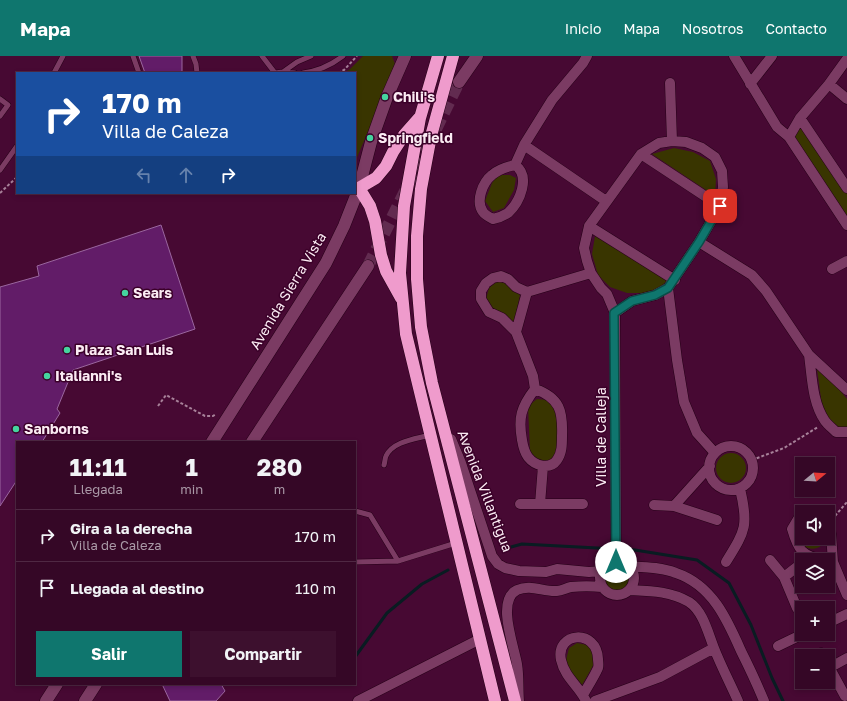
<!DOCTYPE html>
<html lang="es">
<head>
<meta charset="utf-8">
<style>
	body { margin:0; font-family:"Golos Text",sans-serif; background:#3d102e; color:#f1f3f6; height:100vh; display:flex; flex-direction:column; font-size:15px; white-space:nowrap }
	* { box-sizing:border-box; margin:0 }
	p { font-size:13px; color:#aa99a7 }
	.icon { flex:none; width:22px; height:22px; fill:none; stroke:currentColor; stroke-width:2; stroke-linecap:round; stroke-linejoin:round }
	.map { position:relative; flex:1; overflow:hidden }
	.drawer { position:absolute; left:16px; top:385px; width:340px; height:244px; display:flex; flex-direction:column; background:#350726; border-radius:0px; box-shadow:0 2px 6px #0003,0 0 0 1px #4f2843 }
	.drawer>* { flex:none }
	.banner { position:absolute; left:16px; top:16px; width:340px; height:122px; border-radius:0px; box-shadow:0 2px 6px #0003,0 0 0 1px #4f2843; background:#1a4fa0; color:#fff; overflow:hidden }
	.needle { width:26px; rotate:72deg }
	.controls { position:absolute; left:795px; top:401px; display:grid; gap:8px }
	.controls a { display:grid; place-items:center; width:40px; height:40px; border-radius:0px; background:#350726; box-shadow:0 2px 6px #0003,0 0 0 1px #4f2843; font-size:20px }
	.pin { position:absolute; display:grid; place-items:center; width:34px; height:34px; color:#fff; margin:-17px; border-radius:8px; box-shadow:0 2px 6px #0006 }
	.me { position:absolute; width:44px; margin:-22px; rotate:0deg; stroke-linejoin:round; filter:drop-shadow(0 0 3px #0008) }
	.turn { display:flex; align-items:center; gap:14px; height:84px; padding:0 20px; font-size:18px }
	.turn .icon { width:52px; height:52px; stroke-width:2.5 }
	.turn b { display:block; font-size:28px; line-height:34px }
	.lanes { display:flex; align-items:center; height:38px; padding:0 20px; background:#0003; justify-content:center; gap:20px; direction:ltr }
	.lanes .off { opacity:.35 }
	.eta { display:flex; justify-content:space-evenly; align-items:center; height:68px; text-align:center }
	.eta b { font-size:24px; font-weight:700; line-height:28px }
	.button { display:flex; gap:8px; margin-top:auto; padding:8px 20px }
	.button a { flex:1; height:46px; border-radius:0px; background:#0f766e; color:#fff; font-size:16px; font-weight:700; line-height:46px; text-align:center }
	.button a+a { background:#3d102e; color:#f1f3f6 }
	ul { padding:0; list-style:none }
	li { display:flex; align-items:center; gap:12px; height:52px; padding:0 20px; border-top:1px solid #4f2843 }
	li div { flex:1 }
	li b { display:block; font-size:15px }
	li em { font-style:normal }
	header { display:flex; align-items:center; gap:24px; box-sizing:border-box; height:56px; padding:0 20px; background:#0f766e; color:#fff }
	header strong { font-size:19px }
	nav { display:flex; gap:22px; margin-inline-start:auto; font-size:14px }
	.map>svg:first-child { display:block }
	.green { fill:#393500 }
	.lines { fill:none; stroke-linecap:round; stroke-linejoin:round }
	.stream { stroke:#091c22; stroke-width:3 }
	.building { fill:#621c68; stroke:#9b679f }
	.secondary-tunnel { stroke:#622b50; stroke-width:12; stroke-dasharray:12 6; stroke-linecap:butt }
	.lane-casing { stroke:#260018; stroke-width:6 }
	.street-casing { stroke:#260018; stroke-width:11 }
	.secondary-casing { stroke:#260018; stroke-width:13 }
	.highway-casing { stroke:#260018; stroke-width:13 }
	.path { stroke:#a78199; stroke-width:2; stroke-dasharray:3 2; stroke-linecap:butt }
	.lane { stroke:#7b3b63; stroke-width:5 }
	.street { stroke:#7b3b63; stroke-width:10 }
	.secondary { stroke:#7b3b63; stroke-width:12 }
	.highway { stroke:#ef9bcc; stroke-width:12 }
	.route-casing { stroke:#0a4d48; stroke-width:10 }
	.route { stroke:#0f766e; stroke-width:7 }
	.poi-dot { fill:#45d49f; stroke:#3b0029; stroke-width:1.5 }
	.labels { text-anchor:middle; stroke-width:3; stroke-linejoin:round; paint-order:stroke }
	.poi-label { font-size:14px; font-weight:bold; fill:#fbebf3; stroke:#3b0029; text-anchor:start }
	.street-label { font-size:14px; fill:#fbebf3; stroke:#3b0029 }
</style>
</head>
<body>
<header>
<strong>Mapa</strong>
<nav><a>Inicio</a><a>Mapa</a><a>Nosotros</a><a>Contacto</a></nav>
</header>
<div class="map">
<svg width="847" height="645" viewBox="0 0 847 645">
	<rect width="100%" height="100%" fill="#470933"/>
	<path class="green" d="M 363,0 L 392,0 L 395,8 L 394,15 L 355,106 L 355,17 L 341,17 L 349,14 Z
		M 800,62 L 847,132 L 847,169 L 789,81 Z
		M 674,92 L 693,96 L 710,105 L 716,123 L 715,140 L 652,98 Z
		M 498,119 L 510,119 L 516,122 L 514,134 L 504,152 L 493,156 L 485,145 L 492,127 Z
		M 595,180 L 667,225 L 658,233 L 644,237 L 627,237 L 610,231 L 598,219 L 592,198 Z
		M 496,226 L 506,227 L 520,239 L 514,267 L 492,252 L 486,243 L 489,232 Z
		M 817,313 L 839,333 L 847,343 L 847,371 L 841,373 L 829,363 L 822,350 Z
		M 537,343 L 549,344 L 558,356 L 559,393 L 551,404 L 544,406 L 536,403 L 530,395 L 528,350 Z
		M716 412a15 15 0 1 1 30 0a15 15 0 1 1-30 0Z
		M 802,467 L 802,482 L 827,482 C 822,493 812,496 802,489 L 798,475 Z
		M605 522a12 12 0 1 1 24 0a12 12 0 1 1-24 0Z
		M 577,587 L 587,589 L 594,596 L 594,608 L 582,629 L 570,614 L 566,604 L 569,592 Z"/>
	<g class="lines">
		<path class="stream" d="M 511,491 L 522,488 L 635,494 L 697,504 L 729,527 L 751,569 L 772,622 L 783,645
			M 355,601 L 387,557 L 422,528 L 448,514"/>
	</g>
	<path class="building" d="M 139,0 L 182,0 L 182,17 L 145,17 Z
		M 161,169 L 195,273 L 73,314 L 57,353 L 60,357 L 42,386 L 17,386 L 17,424 L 0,450 L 0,231 L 39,220 L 37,210 Z
		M 162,628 L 221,628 L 225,635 L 216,645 L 170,645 Z"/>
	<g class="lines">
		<path class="secondary-tunnel" d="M 436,73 L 459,26
			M 368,210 L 427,91"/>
		<defs>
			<path id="lane" d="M 133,0 L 139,17
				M 193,0 L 196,8 L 197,17
				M 262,0 L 275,17
				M 283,16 L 297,6 L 311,0
				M 54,17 L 63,0
				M 275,17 L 283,16 L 295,17
				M 303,17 C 318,15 330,10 343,0
				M 0,43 L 8,49 L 0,60
				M 0,114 L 17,90
				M 384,409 C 385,406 385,402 386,400 C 393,385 416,383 430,379
				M 355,455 L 370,459 L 398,505
				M 355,506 L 398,505 L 456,487"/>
			<path id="street" d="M 734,0 L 777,71 L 789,81 L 847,169
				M 670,27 L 672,85
				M 750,28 L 772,0
				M 829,28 L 847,43
				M 800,62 L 847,132
				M 789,81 L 800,62 L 829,28 L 847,3
				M 524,89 L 606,145
				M 641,98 L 720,150
				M 515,109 C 531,120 520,146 508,157 C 503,160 498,162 493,163 C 489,161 485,159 483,156 C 475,145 483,126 492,119 C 499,113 506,111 515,109 Z
				M 515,109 L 524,89 L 552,44 L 583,7 L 587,0
				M 589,170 L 675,224
				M 699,186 L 752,219 L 766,235 L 809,299 L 847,334
				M 832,213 L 847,205
				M 668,232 L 677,304 L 684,346 L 697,377 L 715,397
				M 615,257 L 632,245 L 655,239 L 668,232 L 699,186 L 720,150 L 723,131 L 722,115 L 715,101 L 702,92 L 686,86 L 672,85 L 659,87 L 641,98 L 589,170 L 584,192 L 587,205 L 591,217 L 601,232 L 607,238 L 615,257 L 616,506
				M 516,276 L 527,236
				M 809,299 C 812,320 812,346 825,365 C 828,369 832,372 836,376 L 847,376
				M 535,333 C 560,342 563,355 562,380 C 562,389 562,397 557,404 C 550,414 535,410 528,401 C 525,397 523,390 522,384 C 518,362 521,351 535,333 L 533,320 L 516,276 L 502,262 L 489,256 L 481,243 L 481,235 L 486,227 L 493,222 L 501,220 L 508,223 L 516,231 L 527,236 L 591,217
				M 451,383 L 461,407 L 492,500 L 498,508 L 505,512 L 519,515 L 546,516 L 557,513 L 589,516 L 601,515
				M709 412a22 22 0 1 1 44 0a22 22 0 1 1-44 0Z
				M 520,448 L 583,448
				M 540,448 L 543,410
				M 654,449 L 674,450 L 717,464
				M 674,450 L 710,410
				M 802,460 L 798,463 L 792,473 C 798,494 802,500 824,504
				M 828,466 L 831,478 L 833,506 L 847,539
				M 770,504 L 784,521 L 797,552
				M600 522a17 17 0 1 1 34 0a17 17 0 1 1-34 0Z
				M 726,506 C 745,475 749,470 740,433
				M 627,510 C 643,511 661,511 676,517 C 712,529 727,563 741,595 C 749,611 757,628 764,645
				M 784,521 L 802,507
				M 629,534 C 650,535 670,535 689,546 C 703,555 708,577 714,592 C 721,610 730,627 738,645
				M 828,567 L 847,558
				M 778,590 L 803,578
				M 821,597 L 823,600
				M 828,609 L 845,640
				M 829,612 L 847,602
				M 583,639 C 588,630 594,621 598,612 C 599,609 598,606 598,603 C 597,572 555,576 561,604 C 565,622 579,630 586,645
				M 358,645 L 480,583
				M 519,645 C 518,633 519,620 517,608 C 514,590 496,544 517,534 C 531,528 543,536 557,535 C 562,535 566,532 571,531 C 581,530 592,530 602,531
				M 595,645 L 660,621 L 714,592"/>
			<path id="secondary" d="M 459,26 L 477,0
				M 212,386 L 326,207 L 344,170 L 359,132 L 371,86 L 387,41 L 405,0
				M 252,386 L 368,210
				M 46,645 L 57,628
				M 85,645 L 96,628"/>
			<path id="highway" d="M 438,0 L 420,62 L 404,150 L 400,217 L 406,278 L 495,645
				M 453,0 L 431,80 L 421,133 L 417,180 L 417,223 L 421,271 L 432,327 L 515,645
				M 401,242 L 386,215 L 381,199 L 375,165 L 370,150 L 359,132 L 376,122 L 386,110 L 393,96 L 404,79 L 419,62"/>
		</defs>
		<use href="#lane" class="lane-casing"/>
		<use href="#street" class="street-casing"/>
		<use href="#secondary" class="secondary-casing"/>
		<use href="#highway" class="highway-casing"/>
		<path class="path" d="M 338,17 L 344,14 L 357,0
			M 0,137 L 17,121
			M 158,350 L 166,339 L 205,360 L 213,360 L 216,358
			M 752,404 L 784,392 L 818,371
			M 835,460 L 847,446"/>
		<use href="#lane" class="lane"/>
		<use href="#street" class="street"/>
		<use href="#secondary" class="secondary"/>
		<use href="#highway" class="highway"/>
	</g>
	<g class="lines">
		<defs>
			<path id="route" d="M 616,506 L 614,257 L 632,245 L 655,239 L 668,232 L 699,186 L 720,150"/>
		</defs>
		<use href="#route" class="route-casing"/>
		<use href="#route" class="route"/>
	</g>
	<g class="poi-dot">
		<circle cx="385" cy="41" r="4"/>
		<circle cx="370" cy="82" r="4"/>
		<circle cx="125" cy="237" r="4"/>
		<circle cx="67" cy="294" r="4"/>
		<circle cx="47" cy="320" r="4"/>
		<circle cx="16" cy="373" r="4"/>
	</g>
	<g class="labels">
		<g class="poi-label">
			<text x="393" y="46">Chili's</text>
			<text x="378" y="87">Springfield</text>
			<text x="133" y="242">Sears</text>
			<text x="75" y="299">Plaza San Luis</text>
			<text x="55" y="325">Italianni's</text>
			<text x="24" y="378">Sanborns</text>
		</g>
		<g class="street-label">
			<text transform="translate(288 235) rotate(-59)" y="5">Avenida Sierra Vista</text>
			<text transform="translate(601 381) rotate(-90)" y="5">Villa de Calleja</text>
			<text transform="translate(485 435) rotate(69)" y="5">Avenida Villantigua</text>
		</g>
	</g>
</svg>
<div class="controls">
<a><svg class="needle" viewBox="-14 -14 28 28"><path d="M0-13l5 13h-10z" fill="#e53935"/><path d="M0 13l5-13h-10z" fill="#aa99a7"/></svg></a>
<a><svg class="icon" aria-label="sound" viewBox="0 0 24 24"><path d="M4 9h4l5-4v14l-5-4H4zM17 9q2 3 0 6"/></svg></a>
<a><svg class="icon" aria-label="layers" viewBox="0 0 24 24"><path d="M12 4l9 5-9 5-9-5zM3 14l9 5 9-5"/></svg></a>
<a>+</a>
<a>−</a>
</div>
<div class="pin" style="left:720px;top:150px;background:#d93025"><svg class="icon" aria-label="arrive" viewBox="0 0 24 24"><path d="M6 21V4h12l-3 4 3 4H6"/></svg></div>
<svg class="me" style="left:616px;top:506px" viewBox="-20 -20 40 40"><circle r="19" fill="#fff"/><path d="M0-13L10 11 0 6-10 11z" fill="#0f766e"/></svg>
<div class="banner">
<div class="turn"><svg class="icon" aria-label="right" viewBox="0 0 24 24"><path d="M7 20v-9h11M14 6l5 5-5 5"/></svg><div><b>170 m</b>Villa de Caleza</div></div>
<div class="lanes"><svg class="icon off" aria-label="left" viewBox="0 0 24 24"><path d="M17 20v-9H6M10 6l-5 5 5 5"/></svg><svg class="icon off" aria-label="ahead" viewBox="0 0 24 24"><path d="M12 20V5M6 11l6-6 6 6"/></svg><svg class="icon" aria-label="right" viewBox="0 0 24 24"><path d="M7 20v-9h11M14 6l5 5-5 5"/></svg></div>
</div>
<section class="drawer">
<div class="eta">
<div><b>11:11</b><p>Llegada</p></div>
<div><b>1</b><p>min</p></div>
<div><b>280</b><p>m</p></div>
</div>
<ul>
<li><svg class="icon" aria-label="right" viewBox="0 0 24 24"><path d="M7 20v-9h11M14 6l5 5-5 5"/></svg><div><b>Gira a la derecha</b><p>Villa de Caleza</p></div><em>170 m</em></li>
<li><svg class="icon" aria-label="arrive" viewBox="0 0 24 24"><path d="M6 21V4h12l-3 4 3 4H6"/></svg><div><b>Llegada al destino</b></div><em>110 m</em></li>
</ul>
<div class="button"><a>Salir</a><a>Compartir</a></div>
</section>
</div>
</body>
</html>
